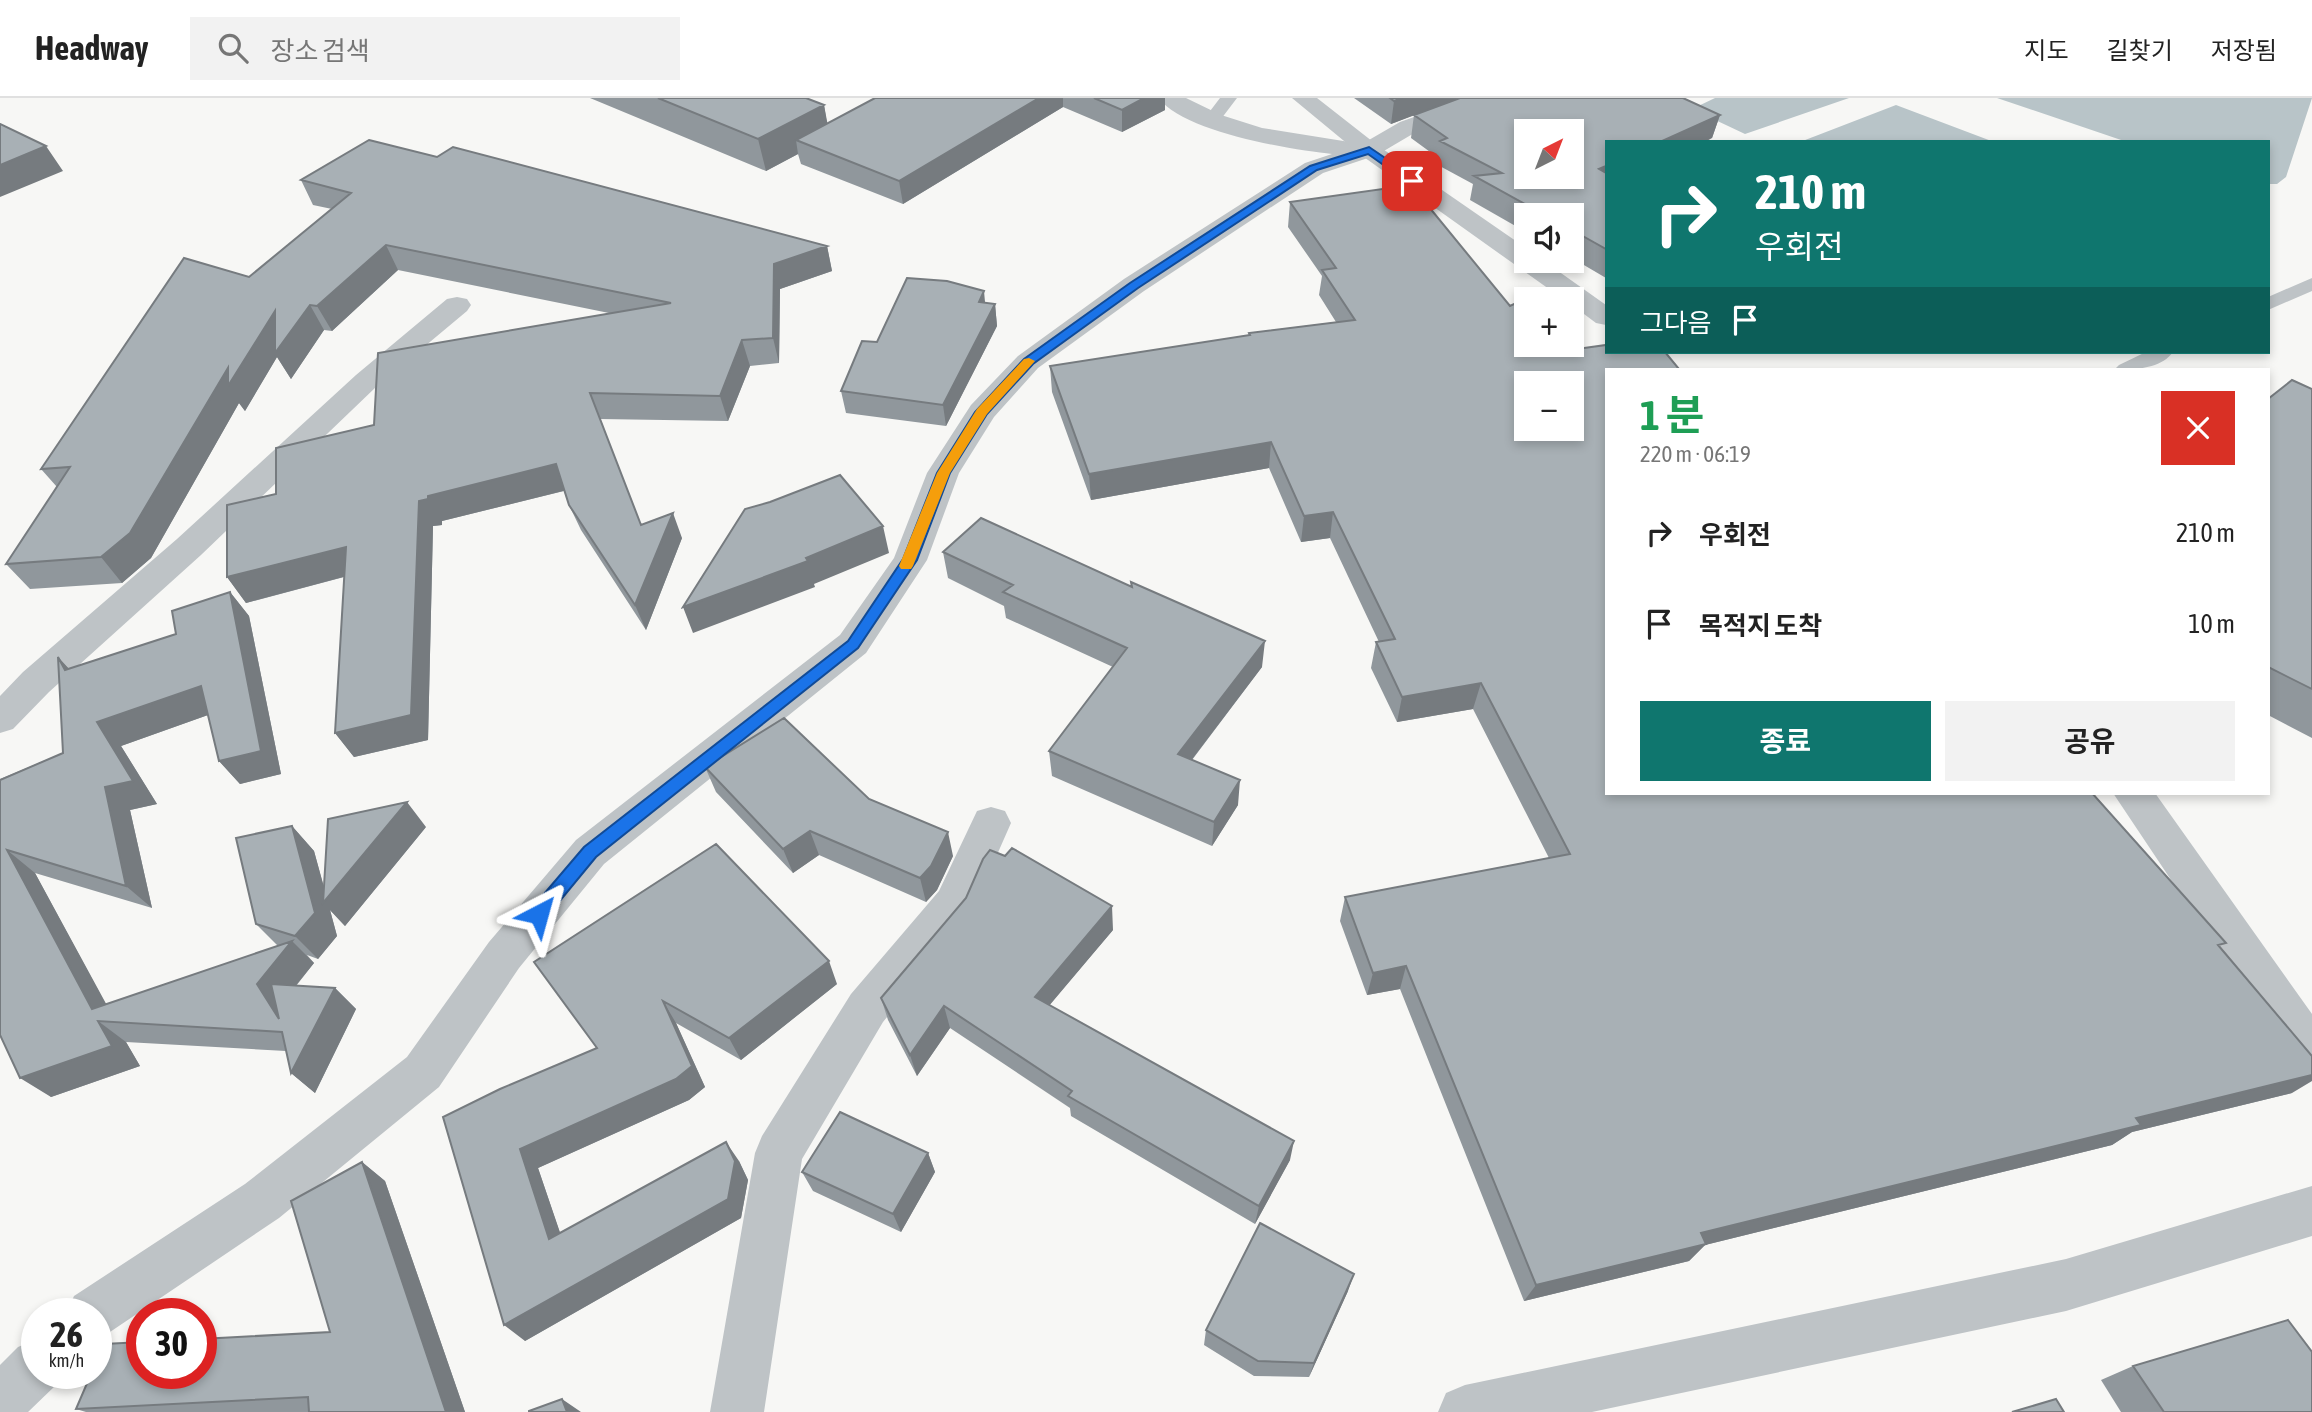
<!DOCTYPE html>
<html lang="ko">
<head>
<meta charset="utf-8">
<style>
	body { margin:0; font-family:"Asap Condensed","Noto Sans KR",sans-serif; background:#f2f2f2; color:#222; height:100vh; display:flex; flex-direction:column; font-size:26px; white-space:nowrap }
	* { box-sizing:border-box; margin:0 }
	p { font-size:23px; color:#767676 }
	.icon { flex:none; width:38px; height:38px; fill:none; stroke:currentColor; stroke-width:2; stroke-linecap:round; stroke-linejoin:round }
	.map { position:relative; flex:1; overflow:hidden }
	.side { position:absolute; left:1605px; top:270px; width:665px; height:427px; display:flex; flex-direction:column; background:#fff; border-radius:0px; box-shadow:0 4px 10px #0003 }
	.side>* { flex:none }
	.top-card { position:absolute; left:1605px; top:42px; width:665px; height:214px; border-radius:0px; box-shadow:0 4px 10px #0003; background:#0f766e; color:#fff; overflow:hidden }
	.needle { width:46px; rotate:42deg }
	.controls { position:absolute; left:1514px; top:21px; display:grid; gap:14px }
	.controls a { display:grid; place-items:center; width:70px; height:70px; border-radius:0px; background:#fff; box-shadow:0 4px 10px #0003; font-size:35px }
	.speed { position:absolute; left:21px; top:1200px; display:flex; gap:14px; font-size:35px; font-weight:700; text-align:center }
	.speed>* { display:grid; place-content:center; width:91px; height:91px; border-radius:50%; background:#fff; box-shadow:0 4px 10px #0003; line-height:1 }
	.speed small { font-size:18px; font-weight:400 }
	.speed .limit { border:10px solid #d22; background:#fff; color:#111 }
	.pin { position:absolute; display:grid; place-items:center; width:60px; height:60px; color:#fff; margin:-30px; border-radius:14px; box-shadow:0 4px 10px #0006 }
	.me { position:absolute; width:77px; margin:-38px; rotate:39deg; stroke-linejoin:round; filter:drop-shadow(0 0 5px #0008) }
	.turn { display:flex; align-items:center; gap:24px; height:147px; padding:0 35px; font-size:32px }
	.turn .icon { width:91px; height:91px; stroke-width:2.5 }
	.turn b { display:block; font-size:49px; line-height:60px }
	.then { display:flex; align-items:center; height:66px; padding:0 35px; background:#0003; gap:14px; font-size:26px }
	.round { display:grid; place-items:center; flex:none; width:74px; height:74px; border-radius:0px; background:#f2f2f2 }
	.headline { display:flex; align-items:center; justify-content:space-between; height:119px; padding:0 35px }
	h1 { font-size:42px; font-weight:700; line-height:52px; color:#1e9e55 }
	.cta { display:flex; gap:14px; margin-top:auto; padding:14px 35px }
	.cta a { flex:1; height:80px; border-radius:0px; background:#0f766e; color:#fff; font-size:28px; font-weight:700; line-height:80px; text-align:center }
	.cta a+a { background:#f2f2f2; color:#222 }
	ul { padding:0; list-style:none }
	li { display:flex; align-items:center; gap:21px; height:91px; padding:0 35px }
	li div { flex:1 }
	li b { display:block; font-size:26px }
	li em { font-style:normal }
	header { display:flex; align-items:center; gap:42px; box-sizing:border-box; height:98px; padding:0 35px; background:#fff; border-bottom:2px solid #e0e0e0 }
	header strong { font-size:33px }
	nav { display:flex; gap:38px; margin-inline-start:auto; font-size:24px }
	.search { width:490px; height:63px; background:#f2f2f2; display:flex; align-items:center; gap:18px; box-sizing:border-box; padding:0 24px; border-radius:0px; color:#767676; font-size:26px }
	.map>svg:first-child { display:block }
	.water { fill:#b8c4c8 }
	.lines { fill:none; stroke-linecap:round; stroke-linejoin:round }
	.service { fill:#bec3c6; fill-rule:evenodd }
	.minor { fill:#bec3c6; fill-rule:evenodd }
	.tertiary { fill:#bec3c6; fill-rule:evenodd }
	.wall { fill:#90979c }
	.shaded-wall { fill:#767b7f }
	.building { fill:#a8b0b5; stroke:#767b7f; stroke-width:2; fill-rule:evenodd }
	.route { fill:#1a73e8; stroke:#114b97; stroke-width:2 }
	.slow { fill:#f59e0b }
</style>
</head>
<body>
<header>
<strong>Headway</strong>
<div class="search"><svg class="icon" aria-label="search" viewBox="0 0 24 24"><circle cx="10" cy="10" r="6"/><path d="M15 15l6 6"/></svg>장소 검색</div>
<nav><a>지도</a><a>길찾기</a><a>저장됨</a></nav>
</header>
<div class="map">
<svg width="2312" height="1314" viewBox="0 0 2312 1314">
	<rect width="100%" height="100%" fill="#f7f7f5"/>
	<path class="water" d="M 1715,0 L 1849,0 L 1745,36 L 1692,11 Z
		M 1997,0 L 2312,0 L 2286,79 L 2277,86 L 2268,86 L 2268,44 L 2127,44 Z
		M 1896,7 L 1994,44 L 1800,44 Z"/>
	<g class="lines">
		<path class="service" d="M 1220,0 L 1237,0 L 1218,25 L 1206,25 L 1204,21 Z
			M 2312,180 L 2312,193 L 2268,212 L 2268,199 Z
			M 2146,254 L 2173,254 C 2161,271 2134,272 2115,271 L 2119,267 Z"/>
		<path class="minor" d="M 1159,0 L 1186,0 L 1221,17 L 1262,30 L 1362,46 L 1400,24 L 1467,0 L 1499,0 L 1496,5 L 1416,34 L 1377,57 L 1323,75 L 1144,193 L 1038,270 L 994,319 L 959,375 L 927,462 L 866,555 L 604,766 L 519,870 L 439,989 L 279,1120 L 110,1234 L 96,1240 L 96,1216 L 66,1216 L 74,1198 L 245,1086 L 407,959 L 489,844 L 576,742 L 840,537 L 894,460 L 927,375 L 971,307 L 1018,258 L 1124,181 L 1305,65 L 1332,56 C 1293,52 1182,34 1159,0 Z
			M 457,199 L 467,201 L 471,207 L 467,213 L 376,289 L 201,457 L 49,594 L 13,631 L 0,635 L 0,598 L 23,574 L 177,441 L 356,277 L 447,201 Z
			M 991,709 L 1005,713 L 1011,725 L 970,818 L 883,924 L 802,1061 L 764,1314 L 710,1314 L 755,1055 L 762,1038 L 851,896 L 939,793 L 977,713 Z
			M 2312,1088 L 2312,1138 L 2066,1213 L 1592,1314 L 1438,1314 L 1446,1295 L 1465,1287 L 2066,1161 Z
			M 37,1241 L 37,1276 L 60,1276 L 56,1287 L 28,1314 L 0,1314 L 0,1267 L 18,1249 Z"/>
		<path class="tertiary" d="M 1292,0 L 1317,0 L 1377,47 L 1526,150 L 1526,163 L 1544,163 L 1606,207 L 1606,227 L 1596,225 L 1572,207 L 1572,201 L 1563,201 L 1361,57 Z
			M 2113,695 L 2155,695 L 2312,916 L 2312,975 L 2296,969 Z"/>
	</g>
	<path class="wall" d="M 590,0 L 806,0 L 824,7 L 827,26 L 875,0 L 1165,0 L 1165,12 L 1122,34 L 1063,9 L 903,106 L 801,66 L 798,56 L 766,73 Z
		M 1354,0 L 1683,0 L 1720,17 L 1712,40 L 1606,44 L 1606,180 L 1572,160 L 1572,117 L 1526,117 L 1526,134 L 1470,102 L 1473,86 L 1436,66 L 1437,59 L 1411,40 L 1414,17 L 1391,26 Z
		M 437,59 L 827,148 L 832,173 L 780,191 L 779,265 L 750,268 L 728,323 L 600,321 L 641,427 L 682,440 L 646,532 L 581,432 L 569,407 L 564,393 L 442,423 L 442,427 L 433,428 L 428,642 L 354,659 L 335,635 L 344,479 L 246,505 L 227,479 L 276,396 L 374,327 L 609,215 L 398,172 L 332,233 L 324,232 L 291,281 L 277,259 L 245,313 L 239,305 L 151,460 L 122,485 L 30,491 L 6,466 L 57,389 L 41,371 L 249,179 L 332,111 L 313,107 L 301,82 Z
		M 1411,87 L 1606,695 L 2220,850 L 2292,995 L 2132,1034 L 2112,1047 L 1705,1147 L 1689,1163 L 1524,1203 L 1400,891 L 1367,897 L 1340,823 L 1345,799 L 1549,760 L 1473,611 L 1397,624 L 1371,570 L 1376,544 L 1379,544 L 1330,440 L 1301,444 L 1269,370 L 1091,402 L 1052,294 L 1050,268 L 1249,237 L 1249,235 L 1336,224 L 1319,197 L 1322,178 L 1288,129 L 1290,104 Z
		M 985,205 L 995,206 L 997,228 L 946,328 L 846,315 L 841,293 L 877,244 Z
		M 2312,291 L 2312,640 L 2268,617 L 2268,301 Z
		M 943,454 L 1131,488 L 1131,484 L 1262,569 L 1192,662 L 1238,707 L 1212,748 L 1052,678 L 1049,653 L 1113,569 L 1006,520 L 1004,508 L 948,480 Z
		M 230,494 L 249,518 L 281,676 L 240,686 L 219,663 L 208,617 L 121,648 L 157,706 L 130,712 L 152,810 L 35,775 L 106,907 L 278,848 L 256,826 L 292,728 L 314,753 L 324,790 L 426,729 L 345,828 L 330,812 L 337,838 L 318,861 L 307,857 L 314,865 L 296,888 L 335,890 L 356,911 L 315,995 L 291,975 L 286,953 L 126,944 L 140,968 L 51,999 L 0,937 L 0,681 L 63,655 L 58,559 L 69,571 L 176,536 Z
		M 705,669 L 869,701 L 953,758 L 937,792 L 926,804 L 819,757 L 793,775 L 716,694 Z
		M 1113,832 L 1049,907 L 1290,1062 L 1255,1126 L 1071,1018 L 1070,1010 L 950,930 L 917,978 L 888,922 L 881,900 Z
		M 534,864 L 837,886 L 741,962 L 676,925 L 705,989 L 689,1002 L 538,1070 L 560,1135 L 739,1063 L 748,1082 L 741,1120 L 525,1243 L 443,1019 L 597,950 Z
		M 928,1055 L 935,1074 L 901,1134 L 813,1093 L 802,1074 Z
		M 362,1064 L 385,1083 L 465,1314 L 86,1314 L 76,1311 L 330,1234 Z
		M 1348,1193 L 1309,1279 L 1254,1278 L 1204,1247 L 1206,1232 Z
		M 2133,1268 L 2312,1314 L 2121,1314 L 2101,1282 Z"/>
	<path class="shaded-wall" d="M 1039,0 L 1063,0 L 1063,9 L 903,106 L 899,83 Z
		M 1144,0 L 1165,0 L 1165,12 L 1122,34 L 1122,12 Z
		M 1402,0 L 1460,0 L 1391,26 L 1394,3 Z
		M 824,7 L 830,39 L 796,42 L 798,56 L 766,73 L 758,41 Z
		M 1720,17 L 1712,40 L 1705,44 L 1660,44 Z
		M 46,48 L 63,73 L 0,99 L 0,67 Z
		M 1606,68 L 1606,89 L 1599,71 Z
		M 386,147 L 398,172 L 332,233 L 317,208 Z
		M 827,148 L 832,173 L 780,191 L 779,265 L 773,240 L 774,166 Z
		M 984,193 L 986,215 L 979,204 Z
		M 995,206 L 997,228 L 946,328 L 943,307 Z
		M 310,207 L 324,232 L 291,281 L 277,259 L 245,313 L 239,305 L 151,460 L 122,485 L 101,459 L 228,270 L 275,213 Z
		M 742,242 L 750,268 L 728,323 L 720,298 Z
		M 1271,344 L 1269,370 L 1091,402 L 1089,376 Z
		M 556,366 L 567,392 L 442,423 L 442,427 L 433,428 L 428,642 L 354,659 L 335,635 L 419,403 L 428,398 Z
		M 1333,414 L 1330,440 L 1301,444 L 1304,418 Z
		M 673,415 L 682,440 L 646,532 L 635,507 Z
		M 883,428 L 889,455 L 814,486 L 815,489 L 693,535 L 683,509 L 806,460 Z
		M 346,449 L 362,474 L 246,505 L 227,479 Z
		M 230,494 L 249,518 L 281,676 L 240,686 L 219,663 Z
		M 1265,543 L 1262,569 L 1177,681 L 1178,656 Z
		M 58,559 L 81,584 L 65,572 Z
		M 1481,585 L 1473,611 L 1397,624 L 1402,599 Z
		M 201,588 L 222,612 L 121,648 L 157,706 L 130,712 L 152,810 L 126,788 L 105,689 L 97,624 Z
		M 1240,682 L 1238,707 L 1212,748 L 1214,724 Z
		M 407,704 L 426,729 L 345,828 L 330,812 L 337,838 L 318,861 L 295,838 L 292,728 L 314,753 L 327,800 Z
		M 810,733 L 819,757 L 793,775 L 783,751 Z
		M 948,734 L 953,758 L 937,792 L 926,804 L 920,780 Z
		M 7,752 L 35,775 L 116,924 L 92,911 Z
		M 1112,808 L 1113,832 L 1038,921 L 1035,899 Z
		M 292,843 L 314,865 L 280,907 L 279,921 L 257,886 Z
		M 829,863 L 837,886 L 741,962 L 729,940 Z
		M 1406,868 L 1400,891 L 1367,897 L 1373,875 Z
		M 335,890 L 356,911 L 315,995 L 291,975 Z
		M 663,903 L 676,925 L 705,989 L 689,1002 L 538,1070 L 568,1158 L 549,1141 L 520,1051 Z
		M 944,908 L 950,930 L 917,978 L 910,957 Z
		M 98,923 L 126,944 L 140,968 L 51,999 L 20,980 Z
		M 2312,977 L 2312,983 L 2292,995 L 2132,1034 L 2112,1047 L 1705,1147 L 1689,1163 L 1524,1203 L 1536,1187 L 1701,1135 L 2136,1020 Z
		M 1294,1043 L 1290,1062 L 1255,1126 L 1259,1108 Z
		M 726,1044 L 739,1063 L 748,1082 L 741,1120 L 525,1243 L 504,1227 Z
		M 928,1055 L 935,1074 L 901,1134 L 893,1116 Z
		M 362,1064 L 385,1083 L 465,1314 L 446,1314 Z
		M 1354,1176 L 1348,1193 L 1309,1279 L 1314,1265 Z
		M 562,1301 L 581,1314 L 567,1314 Z"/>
	<path class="building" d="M 658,0 L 806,0 L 824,7 L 758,41 Z
		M 875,0 L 1039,0 L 899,83 L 796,42 Z
		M 1094,0 L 1144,0 L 1122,12 Z
		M 1390,0 L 1402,0 L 1394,3 Z
		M 1460,0 L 1683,0 L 1720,17 L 1660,44 L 1606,44 L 1606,68 L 1599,71 L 1606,75 L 1606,151 L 1572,132 L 1572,117 L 1545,117 L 1474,78 L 1502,75 L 1440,43 L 1447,40 L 1414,17 ZM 1526,33 L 1572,33 L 1572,79 L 1526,79 Z
		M 0,26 L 46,48 L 0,67 Z
		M 369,42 L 437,59 L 453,49 L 827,148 L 774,166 L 773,240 L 742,242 L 720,298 L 590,295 L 641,427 L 673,415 L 635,507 L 569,407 L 556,366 L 428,398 L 428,401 L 419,403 L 411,617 L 335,635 L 346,449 L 227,479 L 227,407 L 276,396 L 276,350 L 374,327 L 378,255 L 671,205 L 386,147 L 317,208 L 310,207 L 275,255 L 275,213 L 228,288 L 228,270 L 130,435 L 101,459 L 6,466 L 70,369 L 41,371 L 184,160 L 249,179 L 351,95 L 301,82 Z
		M 1411,87 L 1510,208 L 1527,200 L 1528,201 L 1526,201 L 1526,247 L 1566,247 L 1570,252 L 1606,247 L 1606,254 L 1665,254 L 1679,271 L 1606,271 L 1606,695 L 2092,695 L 2226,845 L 2218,847 L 2312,958 L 2312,977 L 2136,1020 L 2141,1027 L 1701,1135 L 1706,1146 L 1536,1187 L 1406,868 L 1373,875 L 1345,799 L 1570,756 L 1481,585 L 1402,599 L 1376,544 L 1395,541 L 1333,414 L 1304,418 L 1271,344 L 1089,376 L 1050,268 L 1250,237 L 1249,235 L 1355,222 L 1322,172 L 1336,170 L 1290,104 ZM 1526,285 L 1572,285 L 1572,331 L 1526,331 Z
		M 907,180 L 947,183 L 984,193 L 979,204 L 995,206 L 943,307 L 841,293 L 862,243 L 877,244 Z
		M 2292,282 L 2312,291 L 2312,591 L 2268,569 L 2268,301 Z
		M 840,377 L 883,428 L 806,460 L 808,463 L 683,509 L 745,411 L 770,404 Z
		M 981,420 L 1132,489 L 1131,484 L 1265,543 L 1178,656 L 1240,682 L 1214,724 L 1049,653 L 1127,550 L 1003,494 L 1013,487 L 943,454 Z
		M 230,494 L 261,653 L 219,663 L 201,588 L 97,624 L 133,683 L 105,689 L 126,788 L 7,752 L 92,911 L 292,843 L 257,886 L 279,921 L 271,886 L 335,890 L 291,975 L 282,934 L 98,923 L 112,948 L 20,980 L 0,937 L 0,682 L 63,655 L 58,559 L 65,572 L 176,536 L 172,513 Z
		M 784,620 L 869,701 L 948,734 L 931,768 L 920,780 L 810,733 L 783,751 L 705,669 Z
		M 407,704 L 323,805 L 328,721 Z
		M 292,728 L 315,815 L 295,838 L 256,826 L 236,740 Z
		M 716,746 L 829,863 L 729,940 L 663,903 L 692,968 L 676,981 L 520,1051 L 549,1141 L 726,1044 L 735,1063 L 728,1101 L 504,1227 L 443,1019 L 500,991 L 597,950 L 534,864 Z
		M 1012,750 L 1112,808 L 1035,899 L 1294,1043 L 1259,1108 L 1068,998 L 1072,993 L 944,908 L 910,957 L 881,900 L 966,800 L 983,761 L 990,752 L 1005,758 Z
		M 840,1014 L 928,1055 L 893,1116 L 802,1074 Z
		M 362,1064 L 446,1314 L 309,1314 L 308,1299 L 76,1311 L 91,1276 L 96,1276 L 96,1263 L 104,1246 L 142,1244 L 142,1276 L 201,1276 L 201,1241 L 330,1234 L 291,1103 Z
		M 1260,1125 L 1354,1176 L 1314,1265 L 1258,1263 L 1206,1232 Z
		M 2288,1222 L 2312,1254 L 2312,1314 L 2164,1314 L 2133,1268 Z
		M 562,1301 L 567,1314 L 529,1314 L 529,1313 Z
		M 2056,1301 L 2064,1314 L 2012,1314 Z"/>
	<path class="route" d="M 1369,49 L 1416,81 L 1416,85 L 1409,85 L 1368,56 L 1317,72 L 1138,190 L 1033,266 L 987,316 L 950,375 L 917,462 L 858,550 L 596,759 L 545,821 L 539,823 L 532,821 L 530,816 L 532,810 L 584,749 L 848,543 L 903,461 L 937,375 L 975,314 L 1024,261 L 1130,185 L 1310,68 Z"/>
	<path class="slow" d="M 1029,260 L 1035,263 L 987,316 L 950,375 L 913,468 L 911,471 L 901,471 L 899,468 L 937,375 L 977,311 L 1024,261 Z"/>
</svg>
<div class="controls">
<a><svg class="needle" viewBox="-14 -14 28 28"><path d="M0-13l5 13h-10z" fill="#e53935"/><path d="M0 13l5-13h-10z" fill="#767676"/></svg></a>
<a><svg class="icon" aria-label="sound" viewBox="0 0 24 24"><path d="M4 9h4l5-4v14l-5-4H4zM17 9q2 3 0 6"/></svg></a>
<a>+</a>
<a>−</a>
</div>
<div class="speed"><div>26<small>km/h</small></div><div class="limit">30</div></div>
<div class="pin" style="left:1412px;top:83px;background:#d93025"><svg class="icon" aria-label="arrive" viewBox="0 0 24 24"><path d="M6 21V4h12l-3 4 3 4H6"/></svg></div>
<svg class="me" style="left:539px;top:816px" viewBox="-20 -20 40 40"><path d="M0-17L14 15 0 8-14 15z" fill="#1a73e8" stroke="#fff" stroke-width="4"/></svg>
<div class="top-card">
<div class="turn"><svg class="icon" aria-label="right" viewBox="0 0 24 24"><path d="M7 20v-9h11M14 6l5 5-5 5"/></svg><div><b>210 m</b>우회전</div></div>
<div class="then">그다음<svg class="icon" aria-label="arrive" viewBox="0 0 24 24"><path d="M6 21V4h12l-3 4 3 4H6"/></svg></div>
</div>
<section class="side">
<div class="headline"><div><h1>1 분</h1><p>220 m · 06:19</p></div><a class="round" style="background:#d93025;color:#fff"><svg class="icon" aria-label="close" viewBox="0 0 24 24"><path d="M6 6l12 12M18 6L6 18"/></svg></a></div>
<ul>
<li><svg class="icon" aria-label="right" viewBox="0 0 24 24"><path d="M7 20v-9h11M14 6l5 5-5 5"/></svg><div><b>우회전</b></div><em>210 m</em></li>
<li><svg class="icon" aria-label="arrive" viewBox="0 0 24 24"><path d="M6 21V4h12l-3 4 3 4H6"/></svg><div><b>목적지 도착</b></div><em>10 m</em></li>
</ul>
<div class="cta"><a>종료</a><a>공유</a></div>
</section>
</div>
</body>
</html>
